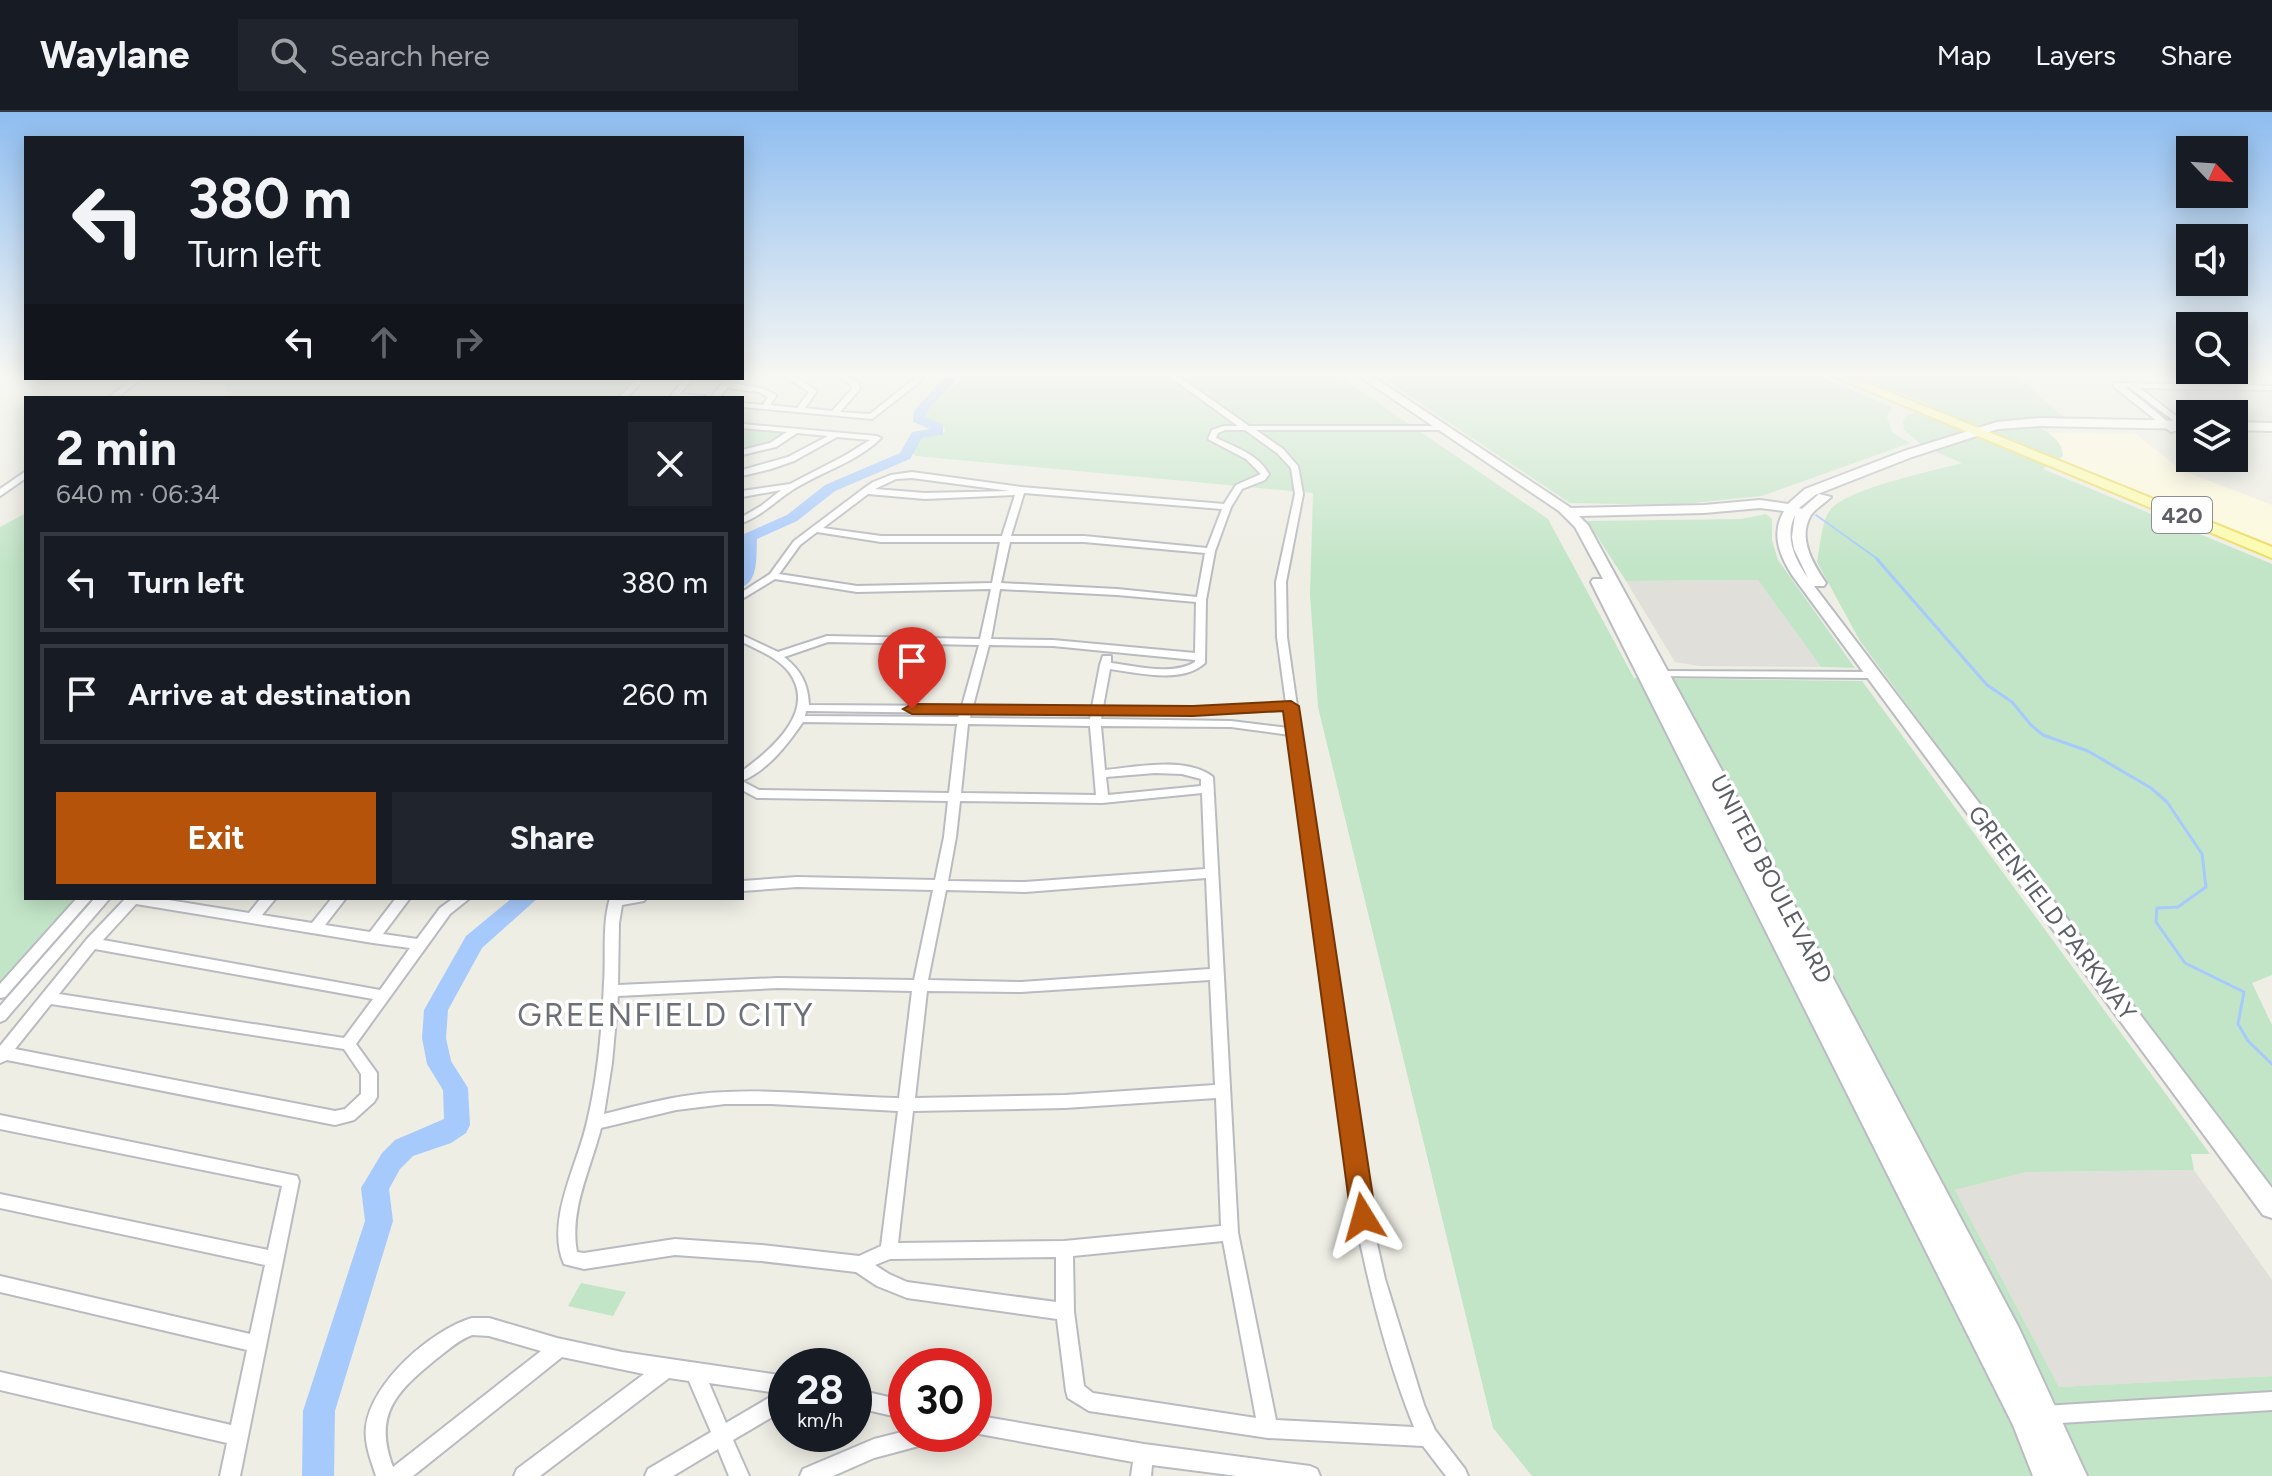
<!DOCTYPE html>
<html lang="en">
<head>
<meta charset="utf-8">
<style>
	body { margin:0; font-family:Figtree,sans-serif; background:#20242c; color:#f1f3f6; height:100vh; display:flex; flex-direction:column; font-size:30px; white-space:nowrap }
	* { box-sizing:border-box; margin:0 }
	p { font-size:26px; color:#9ea1a6 }
	.icon { flex:none; width:44px; height:44px; fill:none; stroke:currentColor; stroke-width:2; stroke-linecap:round; stroke-linejoin:round }
	.map { position:relative; flex:1; overflow:hidden }
	.sheet { position:absolute; left:24px; top:284px; width:720px; height:504px; display:flex; flex-direction:column; background:#171b24; border-radius:0px; box-shadow:0 4px 20px #0003 }
	.sheet>* { flex:none }
	.banner { position:absolute; left:24px; top:24px; width:720px; height:244px; border-radius:0px; box-shadow:0 4px 20px #0003; background:#171b24; color:#f1f3f6; overflow:hidden }
	.needle { width:52px; rotate:115deg }
	.tools { position:absolute; left:2176px; top:24px; display:grid; gap:16px }
	.tools a { display:grid; place-items:center; width:72px; height:72px; border-radius:0px; background:#171b24; box-shadow:0 4px 20px #0003; font-size:40px }
	.speed { position:absolute; left:768px; top:1236px; display:flex; gap:16px; font-size:40px; font-weight:700; text-align:center }
	.speed>* { display:grid; place-content:center; width:104px; height:104px; border-radius:50%; background:#171b24; box-shadow:0 4px 20px #0003; line-height:1 }
	.speed small { font-size:20px; font-weight:400 }
	.speed .limit { border:12px solid #d22; background:#fff; color:#111 }
	.pin { position:absolute; display:grid; place-items:center; width:68px; height:68px; color:#fff; margin:-82px -34px; border-radius:50% 50% 50% 0; rotate:-45deg; box-shadow:0 0 8px #0007 }
	.pin .icon { rotate:45deg }
	.me { position:absolute; width:88px; margin:-44px; rotate:352deg; stroke-linejoin:round; filter:drop-shadow(0 0 6px #0008) }
	.turn { display:flex; align-items:center; gap:28px; height:168px; padding:0 32px; font-size:36px }
	.turn .icon { width:104px; height:104px; stroke-width:2.5 }
	.turn b { display:block; font-size:56px; line-height:68px }
	.lanes { display:flex; align-items:center; height:76px; padding:0 32px; background:#0003; justify-content:center; gap:40px; direction:ltr }
	.lanes .off { opacity:.35 }
	.round { display:grid; place-items:center; flex:none; width:84px; height:84px; border-radius:0px; background:#20242c }
	.overview { display:flex; align-items:center; justify-content:space-between; height:136px; padding:0 32px }
	h1 { font-size:48px; font-weight:700; line-height:60px }
	.button { display:flex; gap:16px; margin-top:auto; padding:16px 32px }
	.button a { flex:1; height:92px; border-radius:0px; background:#b45309; color:#fff; font-size:32px; font-weight:700; line-height:92px; text-align:center }
	.button a+a { background:#20242c; color:#f1f3f6 }
	ul { padding:0; list-style:none }
	li { display:flex; align-items:center; gap:24px; height:100px; margin:0 16px 12px; padding:0 16px; border:4px solid #363941; border-radius:0px }
	li div { flex:1 }
	li b { display:block; font-size:30px }
	li em { font-style:normal }
	header { display:flex; align-items:center; gap:48px; box-sizing:border-box; height:112px; padding:0 40px; background:#171b24; border-bottom:2px solid #363941 }
	header strong { font-size:38px }
	nav { display:flex; gap:44px; margin-inline-start:auto; font-size:28px }
	.search { width:560px; height:72px; background:#20242c; display:flex; align-items:center; gap:20px; box-sizing:border-box; padding:0 28px; border-radius:0px; color:#9ea1a6; font-size:30px }
	.map>svg:first-child { display:block }
	.commercial { fill:#fdfadb }
	.industrial { fill:#e0dfd9 }
	.green { fill:#c2e5c7 }
	.lines { fill:none; stroke-linecap:round; stroke-linejoin:round }
	.stream-far1 { stroke:#a7cafc; stroke-width:2 }
	.stream { stroke:#a7cafc; stroke-width:3 }
	.river { fill:#a7cafc; fill-rule:evenodd }
	.street-casing { stroke:#b9bbc0; stroke-width:4 }
	.secondary-casing { stroke:#babcc2; stroke-width:4 }
	.primary-casing { stroke:#eddb5f; stroke-width:4 }
	.street { fill:#fff; fill-rule:evenodd }
	.secondary { fill:#fff; fill-rule:evenodd }
	.primary { fill:#fcfcac; fill-rule:evenodd }
	.route { fill:#b45309; stroke:#753606; stroke-width:2 }
	.labels { text-anchor:middle; stroke-width:7; stroke-linejoin:round; paint-order:stroke }
	.shield { fill:#fff; stroke:#8d8f93; stroke-width:2 }
	.shield-label { font-size:22px; font-weight:bold; fill:#5c5f65 }
	.street-label { font-size:24px; fill:#5c5f65; stroke:#fff }
	.near-neighbourhood-label { font-size:32px; letter-spacing:2px; fill:#6d7176; stroke:#fff }
</style>
</head>
<body>
<header>
<strong>Waylane</strong>
<div class="search"><svg class="icon" aria-label="search" viewBox="0 0 24 24"><circle cx="10" cy="10" r="6"/><path d="M15 15l6 6"/></svg>Search here</div>
<nav><a>Map</a><a>Layers</a><a>Share</a></nav>
</header>
<div class="map">
<svg width="2272" height="1364" viewBox="0 0 2272 1364">
	<rect width="100%" height="100%" fill="#eeeee5"/>
	<path class="commercial" d="M 2048,321 L 2136,322 L 2181,358 L 2272,393 L 2272,433 L 2060,349 L 2063,339 Z"/>
	<path class="industrial" d="M 1986,262 L 2272,262 L 2272,267 L 1989,263 Z
		M 2149,276 L 2272,279 L 2272,312 L 2234,311 L 2234,302 L 2190,302 L 2190,308 L 2149,280 Z
		M 1758,468 L 1821,555 L 1699,554 L 1675,550 L 1626,469 Z
		M 2194,1058 L 2272,1168 L 2272,1264 L 2059,1275 L 1955,1078 L 2027,1060 Z"/>
	<path class="green" d="M 959,262 L 1336,262 L 1548,407 L 1634,566 L 1862,569 L 2210,1042 L 2191,1042 L 2194,1058 L 2027,1060 L 1955,1078 L 2059,1275 L 2272,1264 L 2272,1364 L 1532,1364 L 1493,1316 L 1318,595 L 1310,483 L 1313,381 L 916,344 L 911,340 L 920,327 L 945,320 L 944,315 L 925,307 L 929,291 L 957,272 Z
		M 1376,262 L 1813,262 L 1892,295 L 1887,306 L 1893,321 L 1910,331 L 1762,384 L 1673,393 L 1570,391 Z
		M 1852,262 L 2009,263 L 2026,272 L 2066,307 L 2017,306 C 2034,314 2063,322 2063,344 L 2043,357 L 2272,452 L 2272,863 L 2252,871 L 2272,913 L 2272,1087 L 1860,529 L 1817,450 C 1820,435 1821,414 1828,401 C 1841,377 1934,359 1962,351 L 1924,335 L 1904,318 L 1903,310 L 1908,303 L 1932,294 Z
		M 203,266 L 635,266 L 617,286 L 226,286 L 233,281 L 225,279 L 228,277 L 225,273 L 196,272 Z
		M 742,316 L 789,320 L 769,332 L 742,339 Z
		M 26,401 L 26,786 L 80,786 L 0,870 L 0,415 Z
		M 1766,402 L 1772,407 L 1772,428 L 1778,448 L 1855,556 L 1821,555 L 1758,468 L 1626,469 L 1587,409 L 1741,407 Z
		M 581,1171 L 626,1180 L 613,1204 L 568,1194 Z"/>
	<g class="lines">
		<path class="stream-far1" d="M 1816,403 L 1879,448"/>
		<path class="stream" d="M 1876,446 L 1987,573 L 2012,590 L 2031,613 L 2043,623 L 2088,639 L 2151,676 L 2167,690 L 2202,742 L 2206,775 L 2178,795 L 2157,796 L 2156,810 L 2185,851 L 2244,880 L 2238,912 L 2248,929 L 2272,952"/>
		<path class="river" d="M 947,262 L 959,262 C 951,280 931,287 925,305 L 943,313 L 943,323 L 922,326 L 910,347 L 835,379 L 797,409 L 757,427 C 756,442 759,469 742,475 L 744,422 L 787,403 L 825,373 L 900,341 L 912,320 L 930,317 L 913,310 L 914,299 Z
			M 512,786 L 538,786 L 482,836 L 448,898 L 446,926 L 451,949 L 468,976 L 470,1013 L 466,1021 L 451,1031 L 413,1044 L 400,1057 L 389,1077 L 393,1109 L 335,1299 L 334,1364 L 302,1364 L 303,1299 L 365,1109 L 361,1076 L 382,1041 L 395,1028 L 444,1007 L 443,978 L 427,952 L 422,926 L 424,898 L 466,824 Z"/>
		<defs>
			<path id="street" d="M 782,262 L 791,262 L 817,279 L 805,296 L 832,299 L 852,277 L 851,273 L 834,262 L 843,262 L 858,270 L 860,277 L 840,300 L 870,302 L 914,267 L 913,262 L 921,262 L 922,268 L 872,307 L 742,295 L 742,291 L 763,293 L 768,285 L 759,280 L 727,276 L 719,286 L 711,286 L 726,266 L 734,266 L 730,271 L 761,276 L 775,282 L 776,284 L 770,293 L 797,296 L 809,280 Z
				M 1166,262 L 1175,262 L 1249,314 L 1441,314 L 1445,316 L 1441,318 L 1256,318 L 1283,337 L 1298,354 L 1303,382 L 1286,470 L 1287,525 L 1371,1105 L 1385,1167 L 1424,1293 L 1435,1318 L 1465,1357 L 1468,1364 L 1446,1364 L 1423,1334 L 1268,1326 L 1089,1299 L 1068,1286 L 1066,1279 L 1057,1207 L 907,1186 L 877,1174 L 856,1160 L 761,1149 L 675,1143 L 584,1157 L 564,1152 C 545,1109 578,1052 587,1010 C 598,965 602,916 604,871 C 606,843 602,813 610,786 L 646,786 L 644,789 L 622,793 L 619,811 L 618,873 L 778,866 L 914,868 L 933,778 L 797,775 L 742,779 L 742,769 L 797,765 L 935,768 L 944,725 L 948,689 L 757,686 L 742,678 L 742,669 L 759,678 L 949,681 L 957,612 L 803,610 C 787,633 768,658 742,669 L 742,659 C 771,638 818,599 789,560 C 777,545 758,538 742,530 L 742,523 L 778,540 L 827,524 L 980,527 L 991,477 L 857,480 L 775,467 L 742,487 L 742,480 L 770,462 L 794,429 L 863,377 L 873,370 L 891,363 L 912,360 L 1021,375 L 1224,392 L 1236,373 L 1261,362 L 1246,347 L 1208,327 L 1212,318 L 1224,314 L 1238,314 ZM 1225,318 L 1245,318 L 1277,341 L 1291,356 L 1295,382 L 1276,470 L 1277,525 L 1286,591 L 1193,596 L 1103,595 L 1110,557 C 1139,561 1182,572 1205,551 L 1206,488 L 1215,439 L 1231,395 L 1242,377 L 1265,368 L 1269,362 C 1257,342 1237,336 1216,326 L 1218,321 ZM 912,366 L 1010,379 L 925,381 L 875,377 L 896,367 ZM 1024,381 L 1222,397 L 1207,436 L 1084,424 L 1011,424 ZM 868,382 L 925,387 L 1015,383 L 1002,424 L 881,424 L 823,416 ZM 817,420 L 881,430 L 1000,430 L 992,471 L 857,474 L 779,462 L 800,433 ZM 1010,430 L 1084,430 L 1205,441 L 1197,485 L 1117,477 L 1001,471 ZM 1000,477 L 1117,483 L 1196,490 L 1195,541 L 1053,528 L 991,527 ZM 828,530 L 979,533 L 962,594 L 809,593 C 808,572 801,558 784,545 ZM 989,533 L 1053,534 L 1195,548 L 1195,550 C 1172,564 1136,554 1111,551 L 1111,544 L 1103,544 L 1100,553 L 1092,595 L 973,594 ZM 1287,598 L 1289,616 L 1231,609 L 1101,607 L 1102,602 L 1193,602 ZM 806,599 L 960,601 L 958,605 L 805,604 ZM 971,601 L 1091,602 L 1090,607 L 970,606 ZM 968,612 L 1090,614 L 1096,683 L 961,681 ZM 1101,614 L 1231,615 L 1290,623 L 1355,1105 C 1369,1176 1387,1248 1414,1315 L 1276,1308 L 1238,1121 L 1213,665 C 1187,644 1136,655 1105,658 ZM 1155,661 L 1182,662 L 1201,667 L 1201,674 L 1108,683 L 1106,665 ZM 1202,681 L 1205,757 L 1025,770 L 948,769 L 956,725 L 960,689 L 1102,691 ZM 1206,766 L 1210,857 L 1021,870 L 928,868 L 946,778 L 1025,780 ZM 1210,868 L 1215,973 L 1065,983 L 915,986 L 927,879 L 1021,880 ZM 778,876 L 912,879 L 899,986 C 841,985 784,977 726,980 C 684,981 644,992 604,1002 L 612,951 L 618,884 ZM 1216,986 L 1221,1114 L 1064,1129 L 898,1131 L 913,999 L 1065,996 ZM 725,992 L 771,992 L 898,999 L 881,1134 L 859,1144 L 761,1133 L 675,1127 L 584,1141 L 577,1140 C 569,1098 591,1056 601,1016 L 676,998 ZM 1223,1129 L 1256,1306 L 1093,1281 L 1084,1274 L 1074,1200 L 1073,1144 ZM 1056,1145 L 1056,1190 L 907,1170 L 889,1162 L 875,1153 L 890,1147 Z
				M 133,266 L 142,266 L 117,286 L 108,286 Z
				M 637,266 L 645,266 L 627,286 L 619,286 Z
				M 685,266 L 693,266 L 680,282 L 705,284 L 709,286 L 669,286 Z
				M 2114,271 L 2272,274 L 2272,278 L 2140,276 L 2190,315 L 2190,321 L 2130,276 L 2125,275 L 2178,318 L 2171,320 L 2114,275 Z
				M 742,312 L 877,324 L 881,326 C 857,350 823,359 794,377 C 776,388 762,404 742,411 L 742,405 L 761,394 L 781,378 L 742,385 L 742,379 L 790,372 L 844,344 L 870,328 L 837,325 L 794,349 L 771,357 L 742,364 L 742,358 L 788,345 L 828,324 L 797,321 L 776,335 L 742,343 L 742,338 L 770,331 L 787,320 L 742,316 Z
				M 26,359 L 26,366 L 0,384 L 0,377 Z
				M 1654,559 L 1871,560 L 1876,563 L 1871,566 L 1650,564 L 1649,562 L 1650,560 Z
				M 77,786 L 92,786 L 5,885 L 0,886 L 0,872 Z
				M 95,786 L 110,786 L 5,908 L 0,910 L 0,894 Z
				M 126,786 L 156,786 L 249,801 L 261,786 L 276,786 L 262,803 L 312,811 L 332,786 L 346,786 L 325,813 L 370,820 L 396,786 L 410,786 L 383,822 L 417,827 L 440,796 L 454,786 L 470,786 L 450,802 L 356,932 L 377,961 L 377,985 L 374,990 L 354,1008 L 335,1013 L 7,948 L 0,951 L 0,934 L 87,827 ZM 136,792 L 373,831 L 410,836 L 380,878 L 103,828 ZM 95,837 L 373,887 L 344,926 L 59,882 ZM 51,892 L 344,937 L 361,962 L 361,982 L 345,997 L 335,999 L 15,937 Z
				M 0,1003 L 297,1064 L 299,1069 L 240,1364 L 220,1364 L 227,1331 L 0,1278 L 0,1260 L 231,1313 L 247,1238 L 0,1180 L 0,1164 L 250,1222 L 265,1153 L 0,1096 L 0,1082 L 268,1138 L 282,1074 L 0,1017 Z
				M 472,1206 L 489,1206 L 557,1226 L 622,1240 L 786,1264 L 786,1297 L 733,1328 L 749,1364 L 729,1364 L 718,1337 L 673,1364 L 645,1364 L 648,1357 L 711,1320 L 689,1269 L 669,1266 L 540,1364 L 514,1364 L 517,1357 L 644,1262 L 562,1245 L 413,1364 L 376,1364 C 371,1348 364,1332 366,1315 C 371,1271 431,1218 472,1206 ZM 472,1223 L 489,1224 L 541,1239 L 393,1355 C 373,1303 396,1280 435,1248 C 447,1239 458,1228 472,1223 ZM 709,1271 L 777,1281 L 726,1311 Z
				M 854,1277 L 906,1289 L 906,1307 L 854,1295 Z
				M 2272,1280 L 2272,1298 L 2044,1312 L 2037,1310 L 2035,1303 L 2037,1296 L 2044,1294 Z
				M 974,1303 L 1144,1332 L 1310,1354 L 1317,1357 L 1320,1364 L 1237,1364 L 1152,1353 L 1151,1364 L 1131,1364 L 1133,1350 L 974,1321 Z
				M 906,1319 L 906,1322 L 939,1322 L 937,1329 L 930,1331 L 874,1346 L 833,1364 L 800,1364 L 803,1357 L 874,1327 Z"/>
			<path id="secondary" d="M 1356,262 L 1369,262 L 1571,396 L 1704,393 L 1760,388 L 1788,392 L 1805,377 L 1904,339 L 1997,310 L 2040,306 L 2190,309 L 2190,317 L 2040,314 L 1998,317 L 1912,345 L 1815,383 L 1799,396 L 1802,397 L 1819,382 L 1831,385 C 1825,391 1816,396 1811,403 C 1797,426 1813,452 1826,471 L 1824,474 L 1814,474 L 2272,1076 L 2272,1106 L 2263,1103 L 1792,463 C 1779,442 1771,422 1784,399 L 1760,396 L 1704,401 L 1579,404 L 1588,413 L 1756,721 L 2019,1216 L 2087,1364 L 2033,1364 L 2013,1313 L 1591,470 L 1593,467 L 1603,467 L 1575,415 L 1559,399 ZM 1795,403 L 1792,425 L 1794,437 L 1808,466 C 1795,448 1784,425 1795,403 Z
				M 2234,310 L 2272,311 L 2272,319 L 2234,318 Z"/>
			<path id="primary" d="M 1828,262 L 1845,262 L 2272,435 L 2272,446 Z"/>
		</defs>
		<use href="#street" class="street-casing"/>
		<use href="#secondary" class="secondary-casing"/>
		<use href="#primary" class="primary-casing"/>
		<use href="#street" class="street"/>
		<use href="#secondary" class="secondary"/>
		<use href="#primary" class="primary"/>
	</g>
	<linearGradient id="sky" x2="0" y2="1"><stop stop-color="#8ebdf0"/><stop offset="0.58" stop-color="#f7f7f3"/><stop offset="1" stop-color="#f7f7f3" stop-opacity="0"/></linearGradient>
	<rect width="2272" height="453" fill="url(#sky)"/>
	<path class="route" d="M 1291,589 L 1299,594 L 1376,1105 L 1372,1113 L 1363,1117 L 1354,1113 L 1351,1105 L 1283,599 L 1193,604 L 912,602 L 903,597 L 912,592 L 1193,594 Z"/>
	<g class="labels">
		<rect class="shield" x="2152" y="385" width="60" height="36" rx="6"/>
		<g class="shield-label">
			<text x="2182" y="411">420</text>
		</g>
		<g class="street-label">
			<text transform="translate(1771 767) rotate(62)" y="8">UNITED BOULEVARD</text>
			<text transform="translate(2052 801) rotate(53)" y="8">GREENFIELD PARKWAY</text>
		</g>
		<g class="near-neighbourhood-label">
			<text x="666" y="914">GREENFIELD CITY</text>
		</g>
	</g>
</svg>
<div class="tools">
<a><svg class="needle" viewBox="-14 -14 28 28"><path d="M0-13l5 13h-10z" fill="#e53935"/><path d="M0 13l5-13h-10z" fill="#9ea1a6"/></svg></a>
<a><svg class="icon" aria-label="sound" viewBox="0 0 24 24"><path d="M4 9h4l5-4v14l-5-4H4zM17 9q2 3 0 6"/></svg></a>
<a><svg class="icon" aria-label="search" viewBox="0 0 24 24"><circle cx="10" cy="10" r="6"/><path d="M15 15l6 6"/></svg></a>
<a><svg class="icon" aria-label="layers" viewBox="0 0 24 24"><path d="M12 4l9 5-9 5-9-5zM3 14l9 5 9-5"/></svg></a>
</div>
<div class="speed"><div>28<small>km/h</small></div><div class="limit">30</div></div>
<div class="pin" style="left:912px;top:597px;background:#d93025"><svg class="icon" aria-label="arrive" viewBox="0 0 24 24"><path d="M6 21V4h12l-3 4 3 4H6"/></svg></div>
<svg class="me" style="left:1363px;top:1105px" viewBox="-20 -20 40 40"><path d="M0-17L14 15 0 8-14 15z" fill="#b45309" stroke="#fff" stroke-width="4"/></svg>
<div class="banner">
<div class="turn"><svg class="icon" aria-label="left" viewBox="0 0 24 24"><path d="M17 20v-9H6M10 6l-5 5 5 5"/></svg><div><b>380 m</b>Turn left</div></div>
<div class="lanes"><svg class="icon" aria-label="left" viewBox="0 0 24 24"><path d="M17 20v-9H6M10 6l-5 5 5 5"/></svg><svg class="icon off" aria-label="ahead" viewBox="0 0 24 24"><path d="M12 20V5M6 11l6-6 6 6"/></svg><svg class="icon off" aria-label="right" viewBox="0 0 24 24"><path d="M7 20v-9h11M14 6l5 5-5 5"/></svg></div>
</div>
<section class="sheet">
<div class="overview"><div><h1>2 min</h1><p>640 m · 06:34</p></div><a class="round"><svg class="icon" aria-label="close" viewBox="0 0 24 24"><path d="M6 6l12 12M18 6L6 18"/></svg></a></div>
<ul>
<li><svg class="icon" aria-label="left" viewBox="0 0 24 24"><path d="M17 20v-9H6M10 6l-5 5 5 5"/></svg><div><b>Turn left</b></div><em>380 m</em></li>
<li><svg class="icon" aria-label="arrive" viewBox="0 0 24 24"><path d="M6 21V4h12l-3 4 3 4H6"/></svg><div><b>Arrive at destination</b></div><em>260 m</em></li>
</ul>
<div class="button"><a>Exit</a><a>Share</a></div>
</section>
</div>
</body>
</html>
